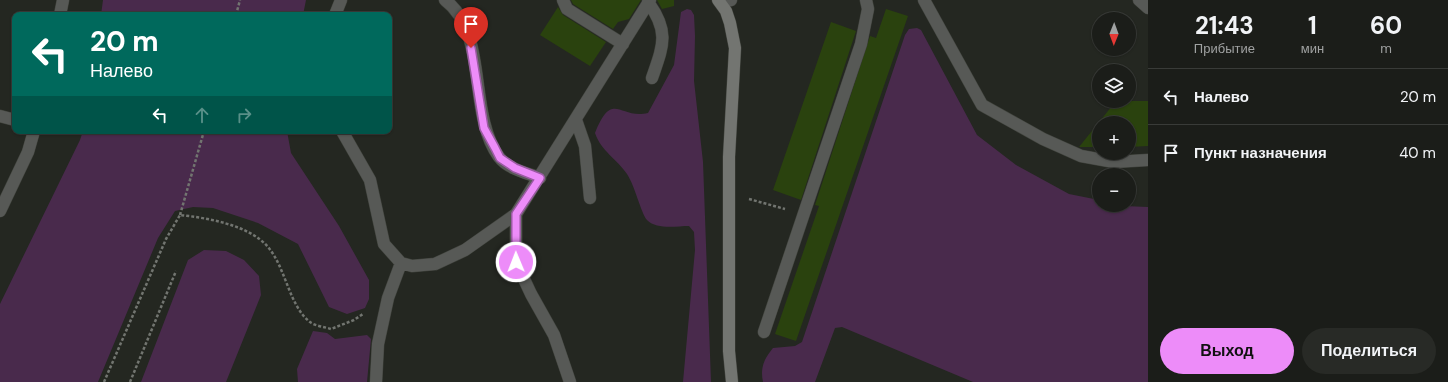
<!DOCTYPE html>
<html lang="ru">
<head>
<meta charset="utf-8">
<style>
	body { margin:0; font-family:"DM Sans",sans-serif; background:#282a26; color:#f1f3f6; height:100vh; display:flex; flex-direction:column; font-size:15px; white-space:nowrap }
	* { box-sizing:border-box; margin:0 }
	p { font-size:13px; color:#a0a2a2 }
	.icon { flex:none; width:22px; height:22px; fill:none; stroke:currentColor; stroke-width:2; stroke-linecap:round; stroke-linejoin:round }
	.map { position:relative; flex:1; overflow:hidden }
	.panel { display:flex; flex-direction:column; background:#1b1d19; width:300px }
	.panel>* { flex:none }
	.hud { position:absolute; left:12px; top:12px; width:380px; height:122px; border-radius:8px; box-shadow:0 1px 3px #0004,0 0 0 1px #393b38; background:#00695c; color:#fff; overflow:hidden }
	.needle { width:26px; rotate:181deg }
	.controls { position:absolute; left:1092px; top:12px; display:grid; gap:8px }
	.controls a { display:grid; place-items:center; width:44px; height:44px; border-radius:50%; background:#1b1d19; box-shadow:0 1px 3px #0004,0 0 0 1px #393b38; font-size:20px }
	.pin { position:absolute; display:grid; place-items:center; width:34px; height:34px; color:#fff; margin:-41px -17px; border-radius:50% 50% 50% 0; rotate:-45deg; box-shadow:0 0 4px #0007 }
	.pin .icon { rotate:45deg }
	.me { position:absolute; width:44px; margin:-22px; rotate:359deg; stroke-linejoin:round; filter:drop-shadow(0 0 3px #0008) }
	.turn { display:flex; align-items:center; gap:14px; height:84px; padding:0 12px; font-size:18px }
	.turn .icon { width:52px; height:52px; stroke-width:2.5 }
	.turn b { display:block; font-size:28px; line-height:34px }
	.lanes { display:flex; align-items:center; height:38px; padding:0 12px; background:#0003; justify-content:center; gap:20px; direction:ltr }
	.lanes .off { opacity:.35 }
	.eta { display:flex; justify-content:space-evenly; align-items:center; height:68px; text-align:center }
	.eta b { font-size:24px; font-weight:700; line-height:28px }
	.cta { display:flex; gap:8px; margin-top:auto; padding:8px 12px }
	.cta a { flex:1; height:46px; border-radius:24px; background:#ed8cf9; color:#111; font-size:16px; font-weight:700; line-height:46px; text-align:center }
	.cta a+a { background:#282a26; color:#f1f3f6 }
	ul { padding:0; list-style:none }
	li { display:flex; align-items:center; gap:12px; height:56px; padding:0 12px; border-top:1px solid #393b38 }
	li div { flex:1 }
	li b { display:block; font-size:15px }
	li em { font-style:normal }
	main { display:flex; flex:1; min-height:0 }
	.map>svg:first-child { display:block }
	.green { fill:#492a4c }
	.building { fill:#2a420e }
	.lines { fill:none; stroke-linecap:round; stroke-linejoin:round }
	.lane-casing { stroke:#40433d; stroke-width:13 }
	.street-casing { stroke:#40433d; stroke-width:13 }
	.secondary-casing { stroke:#40433d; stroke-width:13 }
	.path { stroke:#727570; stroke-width:2.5; stroke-dasharray:3 2; stroke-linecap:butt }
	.lane { stroke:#575956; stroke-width:12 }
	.street { stroke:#575956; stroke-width:12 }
	.secondary { stroke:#737571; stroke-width:12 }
	.route-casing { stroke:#9a5ba2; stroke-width:10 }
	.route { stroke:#ed8cf9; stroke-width:7 }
</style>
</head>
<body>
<main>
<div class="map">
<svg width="1148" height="382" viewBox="0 0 1148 382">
	<rect width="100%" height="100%" fill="#242721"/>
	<path class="green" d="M 103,0 L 306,0 L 303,15 L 101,15 Z
		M 687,9 L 691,10 L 694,15 L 695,36 L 694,81 L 703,162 L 711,382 L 683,382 L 695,250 L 694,232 L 689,226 C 676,226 657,230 647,220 C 641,213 635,186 627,174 C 617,159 601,151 595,133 C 613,89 619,120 648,113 L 674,65 L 681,12 Z
		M 917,28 L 921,30 L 977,135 L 1016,165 L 1069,194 L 1099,200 L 1099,205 L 1148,207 L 1148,382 L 973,382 L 842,327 L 835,328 L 815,382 L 763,382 C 760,368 764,359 773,348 L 795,346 L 802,342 L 905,35 L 909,29 Z
		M 83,131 L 287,131 L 291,153 L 339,226 L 369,280 L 369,299 L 365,308 L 347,314 L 329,307 L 298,244 L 258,223 L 213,208 L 193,207 L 175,211 L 158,238 L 98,382 L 0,382 L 0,304 L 80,140 Z
		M 204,250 L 226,251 L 244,260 L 259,276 L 261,295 L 226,382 L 141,382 L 188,260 Z
		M 313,331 L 327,333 L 335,339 L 367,335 L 371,339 L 367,382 L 298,382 L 297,369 Z"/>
	<path class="building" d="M 571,0 L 641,0 L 629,19 L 618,22 L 613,29 L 573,4 Z
		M 657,0 L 674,0 L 674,6 L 662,9 Z
		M 558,7 L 563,15 L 606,42 L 590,66 L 540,35 Z
		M 886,9 L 908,16 L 796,341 L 775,334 L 819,206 L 815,205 L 870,36 L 876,38 Z
		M 831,22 L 856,31 L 801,200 L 773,190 Z
		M 1116,101 L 1148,101 L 1148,146 L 1129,147 L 1129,123 L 1099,123 L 1099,147 L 1079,147 Z"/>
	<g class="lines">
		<defs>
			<path id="lane" d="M 445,0 C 489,33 467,113 499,157 C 508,169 527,173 540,178
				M 563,0 L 567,9 L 623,44
				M 924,0 L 982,105 L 1043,139 L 1081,156 L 1114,162 L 1148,160
				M 1139,0 L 1148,8
				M 648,2 C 670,32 663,46 652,78
				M 60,15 L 63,0
				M 335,15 L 341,0
				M 0,116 L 15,120
				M 576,120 L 585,146 L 590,198
				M 342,131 L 370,180 L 384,244 L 401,263 L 412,266 L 435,264 L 465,250 L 516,214 L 650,0
				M 0,211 L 28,152 L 34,131
				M 516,214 L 516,262 L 531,294 L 554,335 L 570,382
				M 764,332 L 861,44 L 868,9 L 866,0
				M 376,382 L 378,344 L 388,298 L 401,263"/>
			<path id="street" d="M 720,2 L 731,0"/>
			<path id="secondary" d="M 718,0 L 726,11 L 730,23 L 735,48 L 729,157 L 729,351 L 732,382"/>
		</defs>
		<use href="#lane" class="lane-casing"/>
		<use href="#street" class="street-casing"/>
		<use href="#secondary" class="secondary-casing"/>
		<path class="path" d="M 236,15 L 240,0
			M 749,199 L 785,209
			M 180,215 L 204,131
			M 104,382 L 166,239 L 180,215 C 208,218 249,225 268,247 C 286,268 289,306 310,322 C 315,326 325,327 331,329 L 354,320 L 363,314
			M 130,382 L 176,271"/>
		<use href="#lane" class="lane"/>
		<use href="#street" class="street"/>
		<use href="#secondary" class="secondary"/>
	</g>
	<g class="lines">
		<defs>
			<path id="route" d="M 471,48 L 484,128 L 495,148 L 500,158 L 515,168 L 540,178 L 516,214 L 516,262"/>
		</defs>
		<use href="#route" class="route-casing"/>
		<use href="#route" class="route"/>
	</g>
</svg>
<div class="controls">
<a><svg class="needle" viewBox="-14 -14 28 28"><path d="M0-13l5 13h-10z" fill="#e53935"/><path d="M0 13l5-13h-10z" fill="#a0a2a2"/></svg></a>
<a><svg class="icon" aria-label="layers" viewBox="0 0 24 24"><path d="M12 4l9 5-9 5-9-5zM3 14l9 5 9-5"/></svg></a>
<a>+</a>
<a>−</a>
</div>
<div class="pin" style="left:471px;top:48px;background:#d93025"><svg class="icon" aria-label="arrive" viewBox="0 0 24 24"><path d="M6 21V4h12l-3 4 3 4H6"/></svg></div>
<svg class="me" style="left:516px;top:262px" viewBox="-20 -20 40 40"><circle r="17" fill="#ed8cf9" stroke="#fff" stroke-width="3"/><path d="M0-11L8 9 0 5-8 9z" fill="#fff"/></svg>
<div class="hud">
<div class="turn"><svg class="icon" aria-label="left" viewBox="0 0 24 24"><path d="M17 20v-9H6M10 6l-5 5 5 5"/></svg><div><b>20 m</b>Налево</div></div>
<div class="lanes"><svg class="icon" aria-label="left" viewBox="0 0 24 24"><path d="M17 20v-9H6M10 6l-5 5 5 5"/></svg><svg class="icon off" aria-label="ahead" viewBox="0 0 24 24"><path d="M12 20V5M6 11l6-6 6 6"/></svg><svg class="icon off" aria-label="right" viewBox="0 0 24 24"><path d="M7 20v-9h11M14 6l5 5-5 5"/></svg></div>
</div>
</div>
<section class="panel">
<div class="eta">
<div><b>21:43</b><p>Прибытие</p></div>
<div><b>1</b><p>мин</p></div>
<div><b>60</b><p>m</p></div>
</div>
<ul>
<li><svg class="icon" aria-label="left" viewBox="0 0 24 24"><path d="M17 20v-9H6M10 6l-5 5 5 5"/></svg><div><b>Налево</b></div><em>20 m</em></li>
<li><svg class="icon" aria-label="arrive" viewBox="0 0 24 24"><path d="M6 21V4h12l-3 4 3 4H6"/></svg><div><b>Пункт назначения</b></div><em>40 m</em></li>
</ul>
<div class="cta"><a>Выход</a><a>Поделиться</a></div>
</section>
</main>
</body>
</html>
